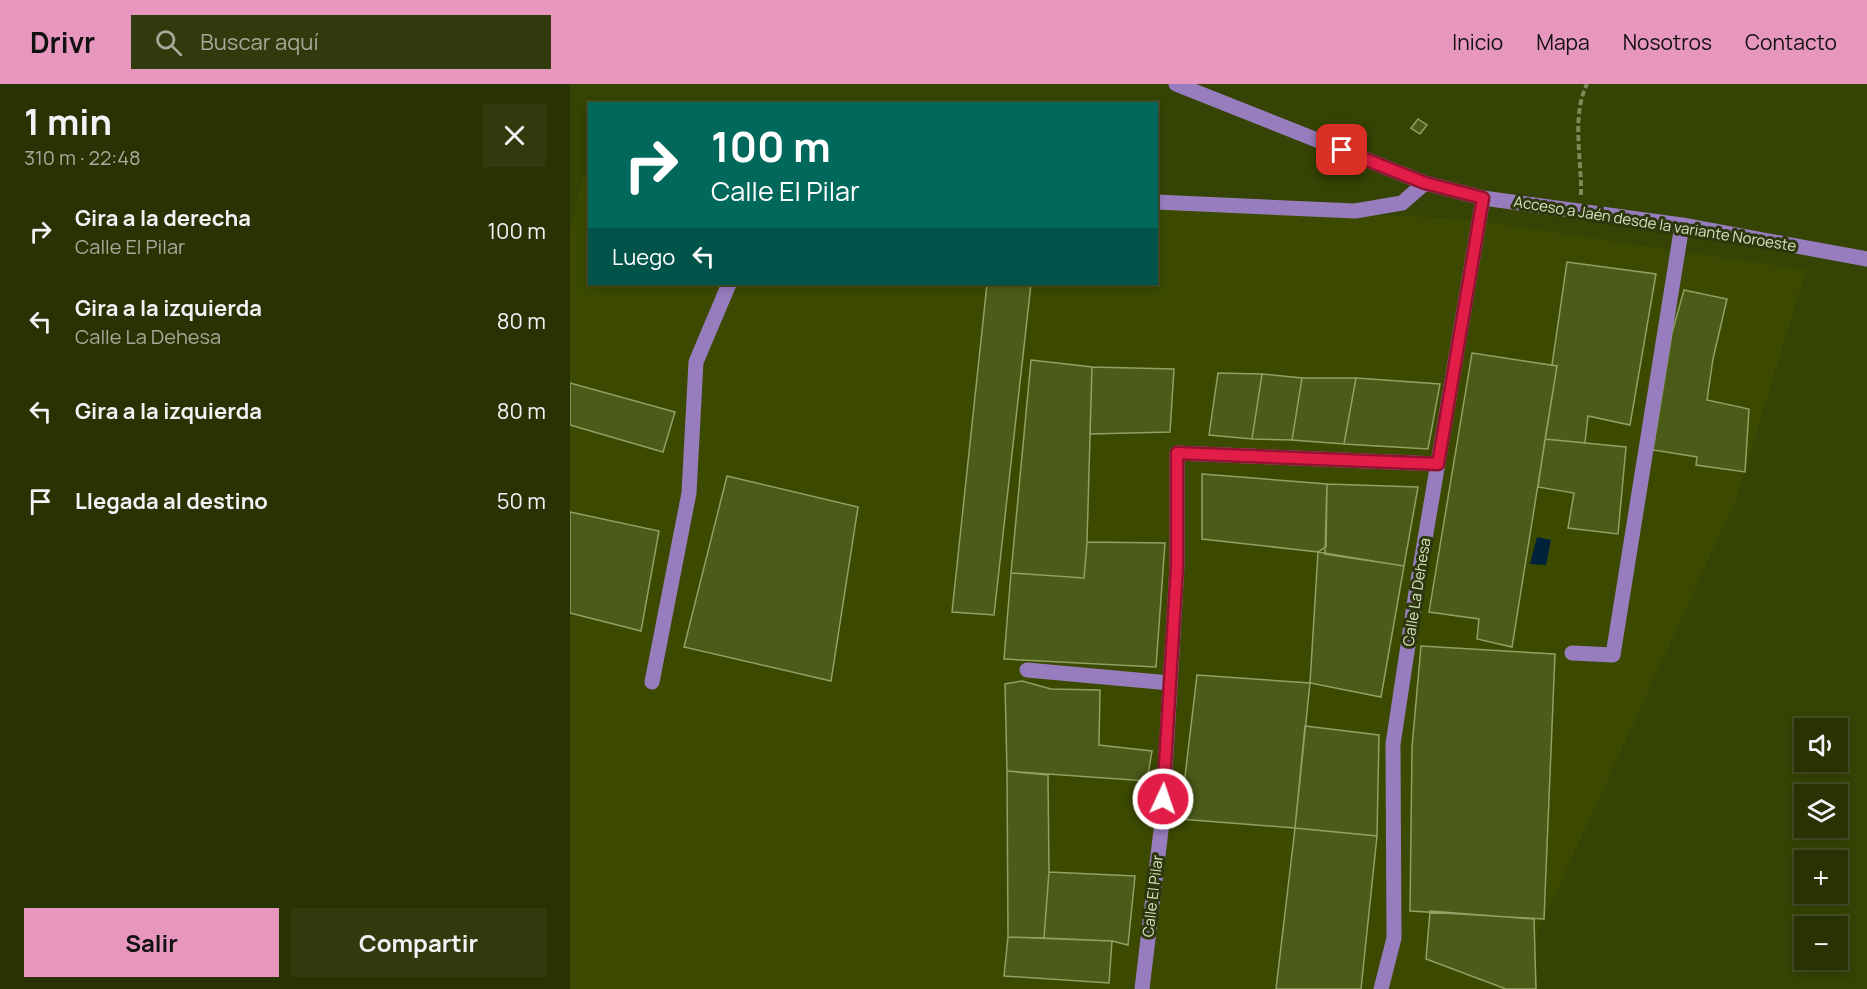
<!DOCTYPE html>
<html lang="es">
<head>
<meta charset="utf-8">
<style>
	body { margin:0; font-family:Manrope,sans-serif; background:#303a0d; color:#f1f3f6; height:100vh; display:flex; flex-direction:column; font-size:22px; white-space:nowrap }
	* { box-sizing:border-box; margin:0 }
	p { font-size:20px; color:#a5aa9a }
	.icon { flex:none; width:33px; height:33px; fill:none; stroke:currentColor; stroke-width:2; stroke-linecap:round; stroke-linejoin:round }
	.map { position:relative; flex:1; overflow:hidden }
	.details { display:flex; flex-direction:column; background:#283203; width:570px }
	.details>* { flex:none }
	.top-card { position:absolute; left:18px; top:18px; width:570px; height:183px; border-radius:0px; box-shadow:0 3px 9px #0003,0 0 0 2px #444d25; background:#00695c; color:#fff; overflow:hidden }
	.controls { position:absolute; left:1224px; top:634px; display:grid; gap:12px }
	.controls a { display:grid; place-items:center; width:54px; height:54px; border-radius:0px; background:#283203; box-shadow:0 3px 9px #0003,0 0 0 2px #444d25; font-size:30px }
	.pin { position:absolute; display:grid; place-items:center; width:51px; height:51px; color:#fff; margin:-26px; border-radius:12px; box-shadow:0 3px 9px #0006 }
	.me { position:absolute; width:66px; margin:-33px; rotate:3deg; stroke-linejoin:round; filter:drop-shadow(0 0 4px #0008) }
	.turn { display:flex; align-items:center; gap:21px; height:126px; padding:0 24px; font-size:27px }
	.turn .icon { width:78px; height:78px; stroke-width:2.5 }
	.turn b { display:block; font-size:42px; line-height:51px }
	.then { display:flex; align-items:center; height:57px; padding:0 24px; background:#0003; gap:12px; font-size:22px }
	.round { display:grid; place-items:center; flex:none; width:63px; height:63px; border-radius:0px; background:#303a0d }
	.headline { display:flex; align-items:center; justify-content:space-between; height:102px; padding:0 24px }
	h1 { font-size:36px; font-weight:700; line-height:45px }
	.cta { display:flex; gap:12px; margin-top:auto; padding:12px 24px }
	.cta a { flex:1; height:69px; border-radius:0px; background:#e797bd; color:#111; font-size:24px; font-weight:700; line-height:69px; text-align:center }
	.cta a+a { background:#303a0d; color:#f1f3f6 }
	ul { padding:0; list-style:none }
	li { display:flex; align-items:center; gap:18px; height:90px; padding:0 24px }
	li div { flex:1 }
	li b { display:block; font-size:22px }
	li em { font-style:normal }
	header { display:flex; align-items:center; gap:36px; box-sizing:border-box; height:84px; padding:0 30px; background:#e797bd; color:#111 }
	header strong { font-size:28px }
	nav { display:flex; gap:33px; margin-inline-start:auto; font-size:21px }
	.search { width:420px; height:54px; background:#303a0d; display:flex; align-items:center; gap:15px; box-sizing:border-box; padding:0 21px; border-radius:0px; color:#a5aa9a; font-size:22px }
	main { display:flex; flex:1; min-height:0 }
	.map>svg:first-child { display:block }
	.built { fill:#3b4a00 }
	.water { fill:#00223a }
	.building { fill:#4b5b18; stroke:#90a166; stroke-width:1.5 }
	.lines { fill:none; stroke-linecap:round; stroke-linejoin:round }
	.path { stroke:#7e8a5a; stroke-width:4; stroke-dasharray:6 3; stroke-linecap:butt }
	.minor { stroke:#977dbd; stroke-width:15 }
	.route-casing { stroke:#92132f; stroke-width:15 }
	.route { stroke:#e11d48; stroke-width:10 }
	.labels { text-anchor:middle; stroke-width:6; stroke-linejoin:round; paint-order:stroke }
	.street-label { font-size:15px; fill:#d8e2c4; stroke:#2c370b }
</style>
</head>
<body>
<header>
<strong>Drivr</strong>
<div class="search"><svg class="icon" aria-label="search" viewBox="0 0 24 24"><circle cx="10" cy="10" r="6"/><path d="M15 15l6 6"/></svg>Buscar aquí</div>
<nav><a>Inicio</a><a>Mapa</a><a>Nosotros</a><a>Contacto</a></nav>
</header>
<main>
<section class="details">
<div class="headline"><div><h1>1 min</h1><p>310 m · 22:48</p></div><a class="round"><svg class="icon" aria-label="close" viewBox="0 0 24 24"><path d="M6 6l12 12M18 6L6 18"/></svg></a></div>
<ul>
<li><svg class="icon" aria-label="right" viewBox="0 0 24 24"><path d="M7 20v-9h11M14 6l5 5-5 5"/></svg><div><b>Gira a la derecha</b><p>Calle El Pilar</p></div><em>100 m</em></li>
<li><svg class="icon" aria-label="left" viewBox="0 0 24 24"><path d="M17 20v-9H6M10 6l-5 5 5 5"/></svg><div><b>Gira a la izquierda</b><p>Calle La Dehesa</p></div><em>80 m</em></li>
<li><svg class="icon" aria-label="left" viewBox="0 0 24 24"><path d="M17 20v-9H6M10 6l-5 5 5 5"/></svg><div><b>Gira a la izquierda</b></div><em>80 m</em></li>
<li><svg class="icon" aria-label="arrive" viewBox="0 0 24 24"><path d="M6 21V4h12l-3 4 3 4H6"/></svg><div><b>Llegada al destino</b></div><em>50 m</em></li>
</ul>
<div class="cta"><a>Salir</a><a>Compartir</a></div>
</section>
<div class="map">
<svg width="1297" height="905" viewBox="0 0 1297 905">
	<rect width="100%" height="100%" fill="#354304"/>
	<path class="built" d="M 13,93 L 19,93 L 20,200 L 586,200 L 587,120 L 895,135 L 1236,186 L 1167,413 L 942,905 L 0,905 L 0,148 Z"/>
	<path class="water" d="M 967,453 L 981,456 L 976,481 L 960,480 Z"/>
	<path class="building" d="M 848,35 L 857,41 L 850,50 L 841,44 Z
		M 997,178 L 1086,190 L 1060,341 L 1018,332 L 1015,359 L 975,355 L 987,282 L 982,281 Z
		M 417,200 L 461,200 L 424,531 L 382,528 Z
		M 1114,206 L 1157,215 L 1143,275 L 1137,316 L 1179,325 L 1175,388 L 1126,381 L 1127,373 L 1083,366 L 1102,249 Z
		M 902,269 L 987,282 L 942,563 L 907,555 L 909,535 L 859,528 Z
		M 461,276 L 522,283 L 517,458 L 514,494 L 441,489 Z
		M 522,283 L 604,285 L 600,348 L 520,350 Z
		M 648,289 L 692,290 L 682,355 L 639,351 Z
		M 692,290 L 732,294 L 722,356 L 682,355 Z
		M 732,294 L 786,294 L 774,360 L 722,356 Z
		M 786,294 L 870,300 L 858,365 L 774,360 Z
		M 0,299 L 105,328 L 93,368 L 0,341 Z
		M 975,355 L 1056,363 L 1048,450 L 998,444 L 1004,409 L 968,403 Z
		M 632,390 L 757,400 L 756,463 L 748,468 L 632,455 Z
		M 157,392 L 288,423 L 261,597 L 114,563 Z
		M 757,400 L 848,403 L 834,482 L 755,470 Z
		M 0,428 L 89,447 L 71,547 L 0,529 Z
		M 517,458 L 595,459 L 586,583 L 434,575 L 441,489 L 514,494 Z
		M 748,468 L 834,482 L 811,613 L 740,599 Z
		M 851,562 L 985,570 L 974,835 L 840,827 L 842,663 Z
		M 627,591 L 740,599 L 725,744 L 610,735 Z
		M 452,597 L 481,605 L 530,606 L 529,661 L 582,667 L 577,697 L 437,687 L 435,600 Z
		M 735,642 L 809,651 L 807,752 L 725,744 Z
		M 437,687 L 478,691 L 479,788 L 474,854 L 438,853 Z
		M 725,744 L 807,752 L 791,905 L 706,905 Z
		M 479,788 L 565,792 L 558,861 L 542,857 L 474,854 Z
		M 860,827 L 964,835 L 966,905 L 936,905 L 856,875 Z
		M 438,853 L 542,857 L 539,899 L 434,892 Z"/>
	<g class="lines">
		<path class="path" d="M 1011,111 C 1012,76 1001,33 1017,0"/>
		<path class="minor" d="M 606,0 L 855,99 L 913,114 L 1112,141 L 1297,175
			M 586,118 L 785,127 L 832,119 L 855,99
			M 1002,569 L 1043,571 L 1112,141
			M 457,586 L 600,599
			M 82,598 L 119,409 L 126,278 L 159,200
			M 572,905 L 592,738 L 607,482 L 607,369 L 868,380
			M 811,905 L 824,854 L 823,660 L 847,502 L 913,114"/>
	</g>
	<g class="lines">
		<defs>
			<path id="route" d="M 593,715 L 607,482 L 607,369 L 868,380 L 913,114 L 855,99 L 772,66"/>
		</defs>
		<use href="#route" class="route-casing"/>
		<use href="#route" class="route"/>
	</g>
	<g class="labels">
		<g class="street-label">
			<text transform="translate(1085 140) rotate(9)" y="5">Acceso a Jaén desde la variante Noroeste</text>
			<text transform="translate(847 508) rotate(-81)" y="5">Calle La Dehesa</text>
			<text transform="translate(583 812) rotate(-83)" y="5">Calle El Pilar</text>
		</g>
	</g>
</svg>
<div class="controls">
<a><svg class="icon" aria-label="sound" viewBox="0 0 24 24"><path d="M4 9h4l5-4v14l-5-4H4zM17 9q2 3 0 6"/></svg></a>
<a><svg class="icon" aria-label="layers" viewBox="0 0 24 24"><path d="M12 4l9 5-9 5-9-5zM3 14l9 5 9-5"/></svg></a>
<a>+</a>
<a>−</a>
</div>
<div class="pin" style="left:772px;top:66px;background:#d93025"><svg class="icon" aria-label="arrive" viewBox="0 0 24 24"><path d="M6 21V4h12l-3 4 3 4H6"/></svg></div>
<svg class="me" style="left:593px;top:715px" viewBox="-20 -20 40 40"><circle r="17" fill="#e11d48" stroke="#fff" stroke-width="3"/><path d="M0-11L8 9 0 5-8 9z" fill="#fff"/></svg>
<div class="top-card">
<div class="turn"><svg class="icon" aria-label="right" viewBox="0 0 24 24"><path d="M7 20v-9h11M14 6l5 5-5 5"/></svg><div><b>100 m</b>Calle El Pilar</div></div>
<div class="then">Luego<svg class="icon" aria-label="left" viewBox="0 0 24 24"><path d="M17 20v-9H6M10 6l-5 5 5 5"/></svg></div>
</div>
</div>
</main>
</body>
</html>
